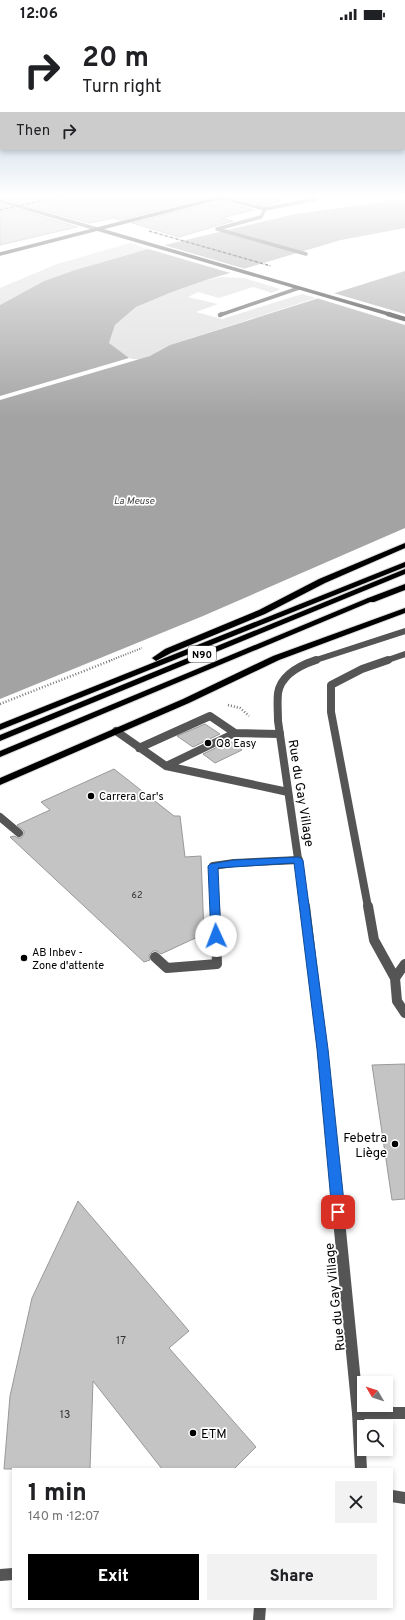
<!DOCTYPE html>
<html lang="en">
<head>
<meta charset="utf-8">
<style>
	body { margin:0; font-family:Overpass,sans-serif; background:#f2f2f2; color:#202124; height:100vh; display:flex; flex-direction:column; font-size:15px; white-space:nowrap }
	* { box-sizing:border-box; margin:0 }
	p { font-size:13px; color:#757577 }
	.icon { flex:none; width:22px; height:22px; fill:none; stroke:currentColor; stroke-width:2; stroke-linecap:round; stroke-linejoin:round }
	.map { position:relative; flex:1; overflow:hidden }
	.details { position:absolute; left:12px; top:1440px; width:381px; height:140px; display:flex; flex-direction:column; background:#fff; border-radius:0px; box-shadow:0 2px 6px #0003 }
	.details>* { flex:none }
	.guide { position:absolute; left:0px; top:0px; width:405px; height:122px; box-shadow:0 2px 6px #0003; background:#fff; color:#202124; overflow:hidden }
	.needle { width:26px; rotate:309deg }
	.buttons { position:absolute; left:357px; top:1348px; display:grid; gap:8px }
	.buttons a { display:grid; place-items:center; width:36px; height:36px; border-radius:0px; background:#fff; box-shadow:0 2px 6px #0003; font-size:20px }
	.pin { position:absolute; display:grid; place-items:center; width:34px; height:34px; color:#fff; margin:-17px; border-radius:8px; box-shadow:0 2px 6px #0006 }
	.me { position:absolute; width:44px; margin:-22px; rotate:358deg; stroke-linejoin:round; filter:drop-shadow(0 0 3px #0008) }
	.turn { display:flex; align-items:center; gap:14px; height:84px; padding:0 16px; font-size:18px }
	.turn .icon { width:52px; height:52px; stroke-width:2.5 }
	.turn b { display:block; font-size:28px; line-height:34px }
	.then { display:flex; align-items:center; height:38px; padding:0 16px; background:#0003; gap:8px; font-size:15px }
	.round { display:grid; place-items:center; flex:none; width:42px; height:42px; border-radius:0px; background:#f2f2f2 }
	.overview { display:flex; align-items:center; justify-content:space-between; height:68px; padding:0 16px }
	h1 { font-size:24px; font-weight:800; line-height:30px }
	.action { display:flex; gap:8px; margin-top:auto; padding:8px 16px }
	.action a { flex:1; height:46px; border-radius:0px; background:#000; color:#fff; font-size:16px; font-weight:800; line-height:46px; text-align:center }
	.action a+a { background:#f2f2f2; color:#202124 }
	.status { display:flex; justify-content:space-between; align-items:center; height:28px; padding:0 20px; background:#fff; direction:ltr }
	.status svg { height:11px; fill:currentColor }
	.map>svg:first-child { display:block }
	.green { fill:#dcdcdc }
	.water { fill:#a3a3a3 }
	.pier { fill:#fff }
	.building { fill:#c4c4c4; stroke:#999 }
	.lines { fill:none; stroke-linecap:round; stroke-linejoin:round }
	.primary-casing { stroke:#dbdbdb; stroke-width:2 }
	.highway-casing { stroke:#dbdbdb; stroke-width:2 }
	.path-far1 { stroke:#777; stroke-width:2; stroke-dasharray:1 1.5; stroke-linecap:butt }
	.path { stroke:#777; stroke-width:2.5; stroke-dasharray:1 2; stroke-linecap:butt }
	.lane-far5 { stroke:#555; stroke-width:3.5 }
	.lane-far4 { stroke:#555; stroke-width:4.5 }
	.lane-far3 { stroke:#555; stroke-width:6 }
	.lane-far2 { stroke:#555; stroke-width:8 }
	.lane-far1 { stroke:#555; stroke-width:10 }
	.lane { stroke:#555; stroke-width:12 }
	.street-far3 { stroke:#555; stroke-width:6 }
	.street-far2 { stroke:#555; stroke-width:8 }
	.street-far1 { stroke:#555; stroke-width:10 }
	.street { stroke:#555; stroke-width:12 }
	.secondary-far1 { stroke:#222; stroke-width:3.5 }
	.secondary { stroke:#222; stroke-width:4.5 }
	.primary { fill:#000; fill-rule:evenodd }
	.highway { fill:#000; fill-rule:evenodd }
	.rail { stroke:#000; stroke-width:1.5; stroke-dasharray:3 1 0.5 1; stroke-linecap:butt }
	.route { fill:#1a73e8; stroke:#114b97 }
	.poi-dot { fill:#000; stroke:#fff; stroke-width:1.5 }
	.labels { text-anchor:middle; stroke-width:3.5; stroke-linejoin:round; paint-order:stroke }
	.number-label { font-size:9px; fill:#313131 }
	.far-water-label { font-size:10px; font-style:italic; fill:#444; stroke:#fff }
	.shield { fill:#fff; stroke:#4c4c4c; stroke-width:1 }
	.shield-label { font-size:10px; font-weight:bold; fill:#000 }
	.poi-label { font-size:11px; fill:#000; stroke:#fff; text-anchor:start }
	.near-number-label { font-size:11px; fill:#313131 }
	.near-street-label { font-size:13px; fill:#000; stroke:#fff }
	.near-poi-label { font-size:13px; fill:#000; stroke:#fff; text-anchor:end }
</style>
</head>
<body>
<div class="status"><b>12:06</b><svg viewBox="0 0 49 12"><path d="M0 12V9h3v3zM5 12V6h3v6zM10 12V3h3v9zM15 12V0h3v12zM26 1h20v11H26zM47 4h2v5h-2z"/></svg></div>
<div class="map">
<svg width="405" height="1592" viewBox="0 0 405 1592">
	<rect width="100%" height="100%" fill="#fff"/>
	<path class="green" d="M 130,215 L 148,221 L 75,242 L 44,253 L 0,277 L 0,260 L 57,236 Z
		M 221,249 L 244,250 L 280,261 L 272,265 L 253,259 L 219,270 L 198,264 L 188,269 L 218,276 L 196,284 L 222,291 L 302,266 L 316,270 L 170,317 C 159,324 143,335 129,330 C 122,328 114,319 109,315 L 115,297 L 136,279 L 172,264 L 206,252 Z"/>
	<path class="water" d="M 405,171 L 405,200 L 341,212 L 206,252 L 172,264 L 136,279 L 115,297 L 109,315 L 129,330 L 0,368 L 0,277 L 44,253 L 75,242 L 148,221 L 295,186 Z
		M 405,243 L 405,500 L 203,588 L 0,671 L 0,372 L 150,328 L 170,317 Z"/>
	<path class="pier" d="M 160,216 L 249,242 L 234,246 L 145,220 Z
		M 330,264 L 405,286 L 405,297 L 313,269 Z"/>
	<path class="building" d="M 0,167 L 216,167 L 120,192 L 114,190 L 89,195 L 0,170 Z
		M 233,167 L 279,167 L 280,174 L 265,178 L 232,169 Z
		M 220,173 L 254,182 L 221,190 L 233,193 L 179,209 L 132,195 Z
		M 0,176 L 77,199 L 0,217 Z
		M 205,696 L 220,706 L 193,719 L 177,708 Z
		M 230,713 L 242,722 L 215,735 L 203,726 Z
		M 114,741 L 174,788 L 180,788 L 185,829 L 201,828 L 204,906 L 161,926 L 157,923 L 153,923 L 149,927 L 150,932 L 144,934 L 10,809 L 14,808 L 18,810 L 21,810 L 24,806 L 24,803 L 17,797 L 50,782 L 41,774 Z
		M 405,1036 L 405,1171 L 392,1172 L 372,1037 Z
		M 78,1173 L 189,1303 L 169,1320 L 256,1419 L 234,1441 L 162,1441 L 93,1353 L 90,1441 L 4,1441 L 10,1368 L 32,1270 Z"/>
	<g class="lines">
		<defs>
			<path id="primary" d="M 405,515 L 405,520 L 325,555 L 265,586 L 171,625 L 156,633 L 152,630 L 165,621 L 259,582 L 319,551 Z
				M 405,534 L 405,539 L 0,702 L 0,696 Z
				M 405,541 L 405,546 L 0,713 L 0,707 Z
				M 368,570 L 374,570 L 375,572 L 0,729 L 0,723 Z
				M 405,580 L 405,585 L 279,632 L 189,675 L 0,757 L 0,750 L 183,671 L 273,628 Z"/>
			<path id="highway" d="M 405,556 L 405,562 L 374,574 L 368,574 L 366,572 L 368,570 Z"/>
		</defs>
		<use href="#primary" class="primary-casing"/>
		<use href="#highway" class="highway-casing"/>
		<path class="path-far1" d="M 109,633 L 142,620"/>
		<path class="path" d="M 0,676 L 112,632
			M 228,677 L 240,680 L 249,688"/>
		<path class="lane-far5" d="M 222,170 L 265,181 L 316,171
			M 0,173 L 97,201
			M 265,181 L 261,189 L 217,201 L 306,226
			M 220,287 L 299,260"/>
		<path class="lane-far4" d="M 220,287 L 222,286"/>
		<path class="lane-far3" d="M 385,633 L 405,626"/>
		<path class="lane-far2" d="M 116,703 L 166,738 L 288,764
			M 139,720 L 210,688 L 235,705
			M 166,738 L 235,705 L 280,706
			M 0,789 L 19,805
			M 215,879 L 213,838 L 234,835 L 299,832
			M 368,879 L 331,684 L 331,657 L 362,641 L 388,632"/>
		<path class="lane-far1" d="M 368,878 L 374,912 L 395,950
			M 155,929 L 167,940 L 217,936 L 215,878
			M 405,936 L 395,950 L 397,973 L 405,985"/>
		<path class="lane" d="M 358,1385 L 405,1385"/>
		<path class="street-far3" d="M 313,633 L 405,603"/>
		<path class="street-far2" d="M 305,879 L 278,693 C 278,684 277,674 278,665 C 281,646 301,637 316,632"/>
		<path class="street-far1" d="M 305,878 L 322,1021 L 339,1193"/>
		<path class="street" d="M 339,1192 L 358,1385 L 361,1441
			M 392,1468 L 405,1470
			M 0,1547 L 13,1546
			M 259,1592 L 260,1579"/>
		<path class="secondary-far1" d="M 97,201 L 392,287
			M 0,226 L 230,167"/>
		<path class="secondary" d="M 388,286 L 405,291"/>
		<use href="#primary" class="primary"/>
		<use href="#highway" class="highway"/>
		<path class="rail" d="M 0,182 L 66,167
			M 149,203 L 271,238"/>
	</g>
	<linearGradient id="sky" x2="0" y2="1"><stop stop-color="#8cadcc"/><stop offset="0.43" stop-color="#fff"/><stop offset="1" stop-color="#fff" stop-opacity="0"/></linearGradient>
	<rect width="405" height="390" fill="url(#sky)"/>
	<path class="route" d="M 299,829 L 303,832 L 328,1021 L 345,1184 L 343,1187 L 338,1189 L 334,1187 L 332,1184 L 317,1021 L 294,835 L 218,840 L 221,908 L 216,911 L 211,908 L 208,838 L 210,836 L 234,832 Z"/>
	<g class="poi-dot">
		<circle cx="208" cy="715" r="4"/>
		<circle cx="91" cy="768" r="4"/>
		<circle cx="24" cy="930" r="4"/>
		<circle cx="395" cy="1116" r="4"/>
		<circle cx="193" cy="1405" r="4"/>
	</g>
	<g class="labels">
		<g class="number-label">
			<text x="137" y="870">62</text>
		</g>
		<g class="far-water-label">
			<text x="134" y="476">La Meuse</text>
		</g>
		<rect class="shield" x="188" y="618" width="28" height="16" rx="3"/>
		<g class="shield-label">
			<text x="202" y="630">N90</text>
		</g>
		<g class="poi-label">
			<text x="216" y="719">Q8 Easy</text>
			<text x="99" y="772">Carrera Car's</text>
			<text x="32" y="928">AB Inbev -<tspan x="32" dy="13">Zone d'attente</tspan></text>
		</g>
		<g class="near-number-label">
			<text x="121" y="1316">17</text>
			<text x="65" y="1390">13</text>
		</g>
		<g class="near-street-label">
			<text transform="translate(302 765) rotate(81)" y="5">Rue du Gay Village</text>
			<text transform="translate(334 1269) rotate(-96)" y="5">Rue du Gay Village</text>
		</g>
		<g class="near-poi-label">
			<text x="387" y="1114">Febetra<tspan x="387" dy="15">Liège</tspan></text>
			<text x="201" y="1410" text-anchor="start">ETM</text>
		</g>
	</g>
</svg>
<div class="buttons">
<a><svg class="needle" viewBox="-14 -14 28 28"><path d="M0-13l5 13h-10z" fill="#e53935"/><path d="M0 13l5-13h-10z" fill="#757577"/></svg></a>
<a><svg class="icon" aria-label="search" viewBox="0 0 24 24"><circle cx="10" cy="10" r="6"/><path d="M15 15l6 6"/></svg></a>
</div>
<div class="pin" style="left:338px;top:1184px;background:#d93025"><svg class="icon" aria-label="arrive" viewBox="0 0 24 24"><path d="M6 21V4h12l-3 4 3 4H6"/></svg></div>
<svg class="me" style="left:216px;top:908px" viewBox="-20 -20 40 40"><circle r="19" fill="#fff"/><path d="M0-13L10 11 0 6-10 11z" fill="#1a73e8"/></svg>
<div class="guide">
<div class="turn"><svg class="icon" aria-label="right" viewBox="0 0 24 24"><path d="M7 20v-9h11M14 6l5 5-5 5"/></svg><div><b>20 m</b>Turn right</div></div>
<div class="then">Then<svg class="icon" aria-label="right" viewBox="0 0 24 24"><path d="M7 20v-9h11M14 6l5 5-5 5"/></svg></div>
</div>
<section class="details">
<div class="overview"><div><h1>1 min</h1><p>140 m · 12:07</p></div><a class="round"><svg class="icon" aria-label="close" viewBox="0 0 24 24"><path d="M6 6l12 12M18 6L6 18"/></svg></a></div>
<div class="action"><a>Exit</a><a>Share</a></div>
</section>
</div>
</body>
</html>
